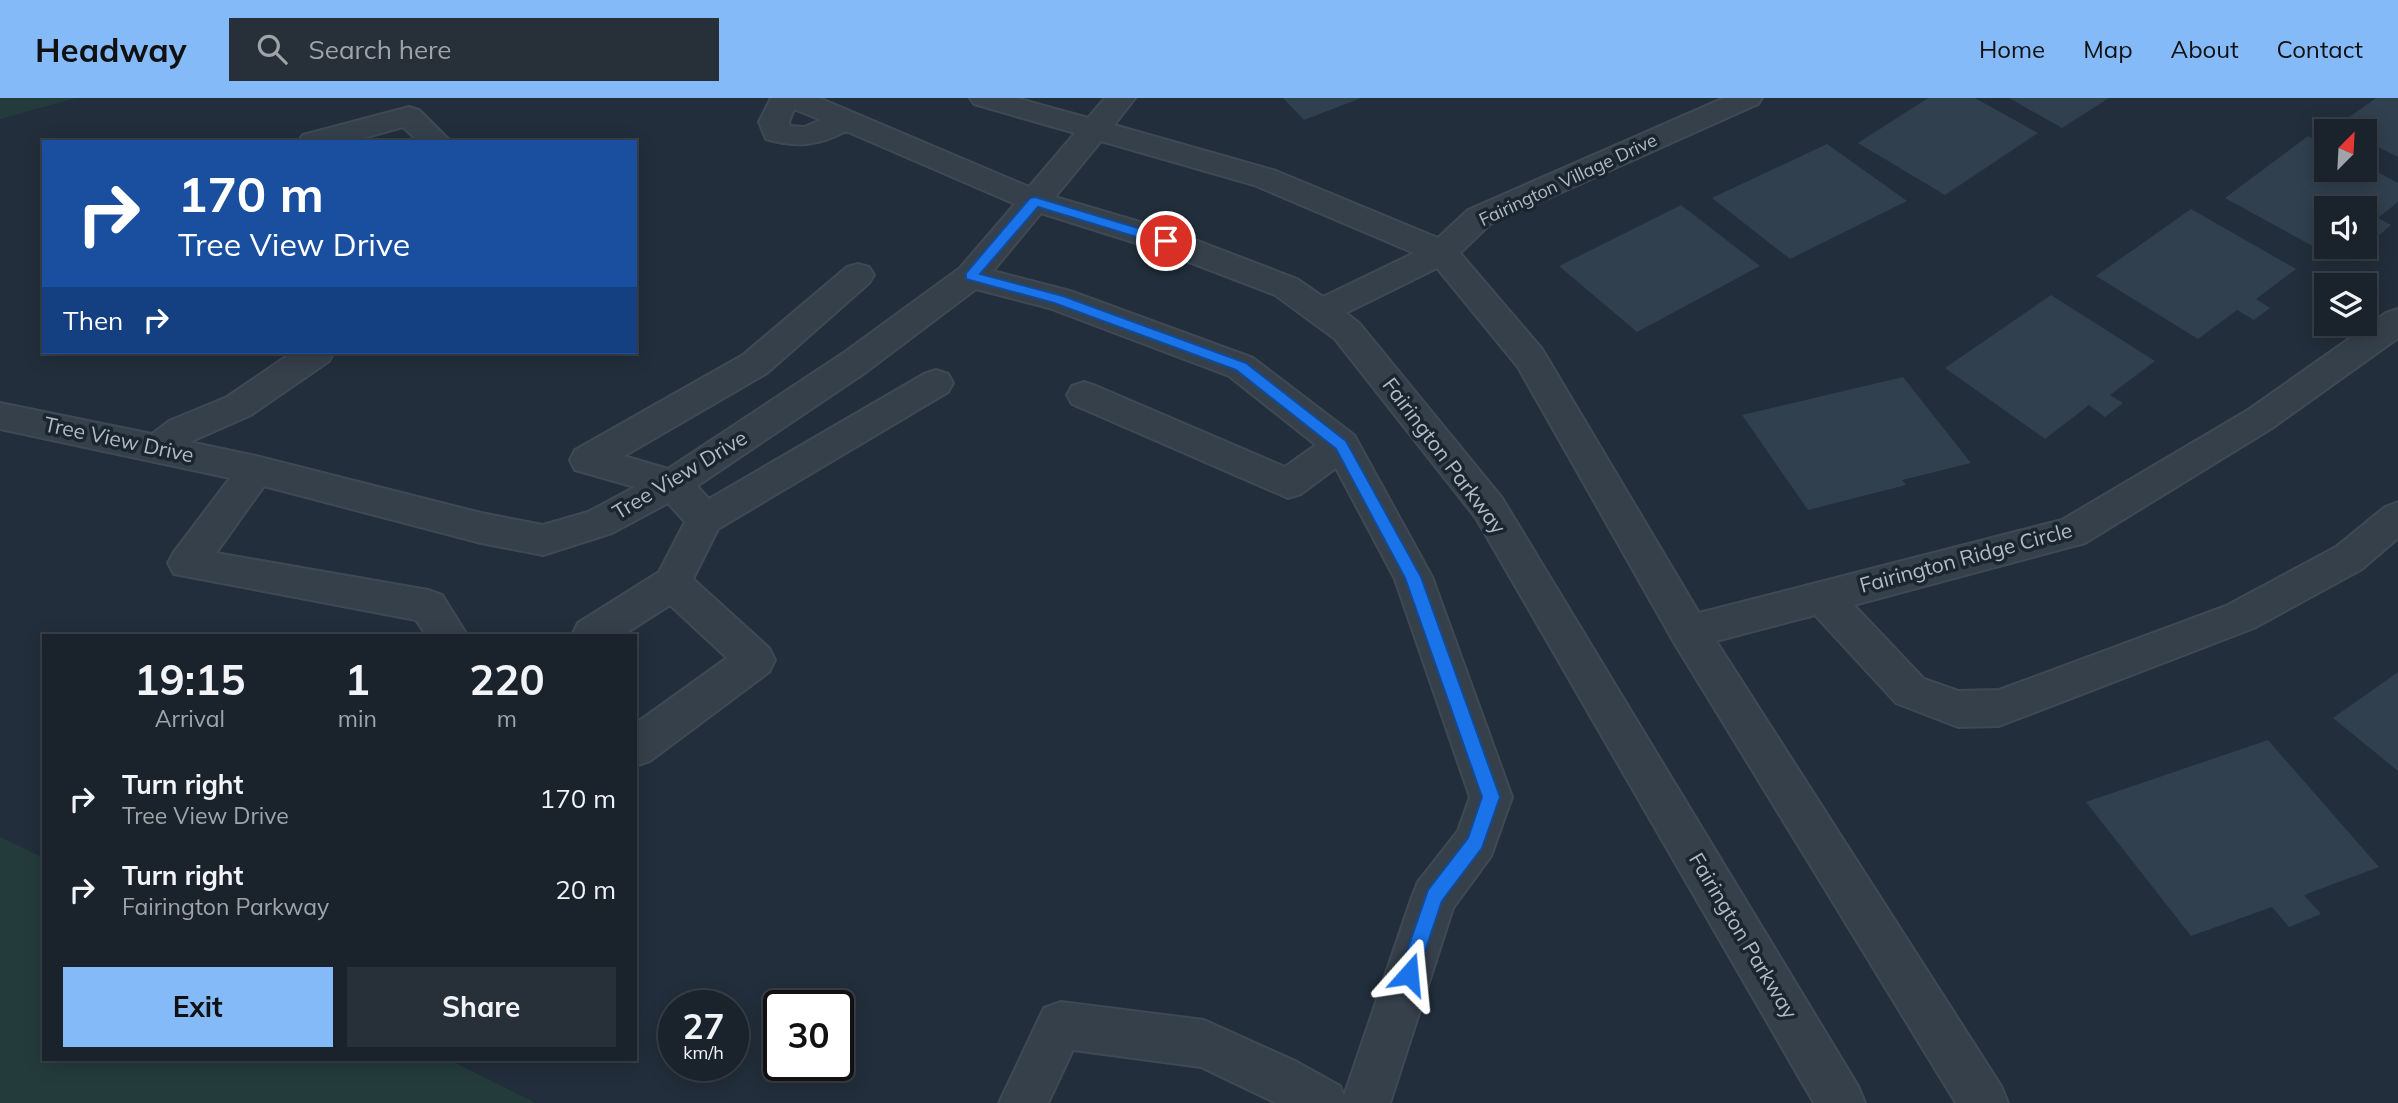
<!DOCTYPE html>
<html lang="en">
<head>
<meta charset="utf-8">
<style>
	body { margin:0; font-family:Mulish,sans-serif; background:#272f38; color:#f1f3f6; height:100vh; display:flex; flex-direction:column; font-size:26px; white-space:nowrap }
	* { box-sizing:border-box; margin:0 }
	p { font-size:23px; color:#9fa4a9 }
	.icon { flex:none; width:38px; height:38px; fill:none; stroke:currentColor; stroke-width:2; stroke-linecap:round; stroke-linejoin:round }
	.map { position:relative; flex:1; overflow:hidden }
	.drawer { position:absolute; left:42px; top:536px; width:595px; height:427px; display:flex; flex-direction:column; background:#1a222c; border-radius:0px; box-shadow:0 4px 18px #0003,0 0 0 2px #383f48 }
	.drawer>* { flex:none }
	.top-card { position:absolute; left:42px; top:42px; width:595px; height:214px; border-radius:0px; box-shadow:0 4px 18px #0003,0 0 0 2px #383f48; background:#1a4fa0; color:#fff; overflow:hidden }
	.needle { width:46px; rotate:24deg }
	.buttons { position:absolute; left:2314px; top:21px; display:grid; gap:14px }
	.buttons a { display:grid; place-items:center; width:63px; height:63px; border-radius:0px; background:#1a222c; box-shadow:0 4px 18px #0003,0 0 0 2px #383f48; font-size:35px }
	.speed { position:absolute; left:658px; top:892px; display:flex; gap:14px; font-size:35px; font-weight:700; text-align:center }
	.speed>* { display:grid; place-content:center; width:91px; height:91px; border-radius:50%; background:#1a222c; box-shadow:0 4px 18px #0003,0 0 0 2px #383f48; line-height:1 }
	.speed small { font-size:18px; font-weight:400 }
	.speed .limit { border:4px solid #111; border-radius:10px; background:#fff; color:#111 }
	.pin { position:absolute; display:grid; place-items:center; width:60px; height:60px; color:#fff; margin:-30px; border:4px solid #fff; border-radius:50%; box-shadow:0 2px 7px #0007 }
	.me { position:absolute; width:77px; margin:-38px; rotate:18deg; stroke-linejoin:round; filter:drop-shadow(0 0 5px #0008) }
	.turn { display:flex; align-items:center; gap:24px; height:147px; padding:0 21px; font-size:32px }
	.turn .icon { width:91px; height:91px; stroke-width:2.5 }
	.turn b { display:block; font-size:49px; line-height:60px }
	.then { display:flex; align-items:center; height:66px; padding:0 21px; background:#0003; gap:14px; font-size:26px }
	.eta { display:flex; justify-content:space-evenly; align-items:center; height:119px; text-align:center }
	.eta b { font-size:42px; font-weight:700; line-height:49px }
	.button { display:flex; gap:14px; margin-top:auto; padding:14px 21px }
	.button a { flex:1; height:80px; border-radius:0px; background:#84baf8; color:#111; font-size:28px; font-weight:700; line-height:80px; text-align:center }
	.button a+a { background:#272f38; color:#f1f3f6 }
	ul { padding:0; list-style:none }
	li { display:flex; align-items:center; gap:21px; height:91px; padding:0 21px }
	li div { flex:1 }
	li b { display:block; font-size:26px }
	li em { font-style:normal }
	header { display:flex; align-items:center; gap:42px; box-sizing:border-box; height:98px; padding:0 35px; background:#84baf8; color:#111 }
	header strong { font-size:33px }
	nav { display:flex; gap:38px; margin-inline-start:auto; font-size:24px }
	.search { width:490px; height:63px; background:#272f38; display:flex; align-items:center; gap:18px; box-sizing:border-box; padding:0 24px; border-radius:0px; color:#9fa4a9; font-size:26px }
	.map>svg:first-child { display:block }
	.green { fill:#243b3c }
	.building { fill:#31404f }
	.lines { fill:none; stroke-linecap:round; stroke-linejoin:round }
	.minor-casing { stroke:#3f4954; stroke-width:4 }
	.minor { fill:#36404b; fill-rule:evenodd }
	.route { fill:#1a73e8; stroke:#114b97; stroke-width:2 }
	.labels { text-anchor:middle; stroke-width:7; stroke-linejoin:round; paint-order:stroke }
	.far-street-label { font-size:18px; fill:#b1bbc7; stroke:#1b252f }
	.street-label { font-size:21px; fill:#b1bbc7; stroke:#1b252f }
</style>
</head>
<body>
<header>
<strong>Headway</strong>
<div class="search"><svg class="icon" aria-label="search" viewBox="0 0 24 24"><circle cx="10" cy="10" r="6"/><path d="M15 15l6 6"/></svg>Search here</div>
<nav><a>Home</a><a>Map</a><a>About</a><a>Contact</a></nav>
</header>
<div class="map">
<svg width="2398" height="1005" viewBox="0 0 2398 1005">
	<rect width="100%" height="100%" fill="#222e3b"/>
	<path class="green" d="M 0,0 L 76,0 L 0,21 Z
		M 0,739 L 44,760 L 44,961 L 447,961 L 536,1005 L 0,1005 Z"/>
	<path class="building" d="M 1283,0 L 1361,0 L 1304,22 Z
		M 1928,0 L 1975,0 L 2038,35 L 1945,97 L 1858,45 Z
		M 2009,0 L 2109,0 L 2062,30 Z
		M 2376,0 L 2398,0 L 2398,59 L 2364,42 L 2364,33 L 2348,33 L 2337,28 Z
		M 2308,38 L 2326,48 L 2326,72 L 2364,72 L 2364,67 L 2398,85 L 2398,104 L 2378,120 L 2391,127 L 2377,139 L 2364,132 L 2364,110 L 2326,110 L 2326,149 L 2336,149 L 2327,156 L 2225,100 Z
		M 1827,46 L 1907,103 L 1790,161 L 1712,100 Z
		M 1681,107 L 1760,168 L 1637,234 L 1559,168 Z
		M 2191,111 L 2296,171 L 2256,201 L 2270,210 L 2254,222 L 2237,212 L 2198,241 L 2096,178 Z
		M 2051,197 L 2155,263 L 2110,297 L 2123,305 L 2105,319 L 2089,307 L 2045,341 L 1945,270 Z
		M 1903,279 L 1971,365 L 1902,382 L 1906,387 L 1808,412 L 1742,317 Z
		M 2398,574 L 2398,673 L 2333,620 Z
		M 2268,642 L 2379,769 L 2304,797 L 2321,816 L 2289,829 L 2272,809 L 2191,838 L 2086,704 Z"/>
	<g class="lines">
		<defs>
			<path id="minor" d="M 771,0 L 819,0 L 1029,89 L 1075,35 L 974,6 L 970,0 L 1016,0 L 1088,20 L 1105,0 L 1135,0 L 1114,27 L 1276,73 L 1438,140 L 1468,112 L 1724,0 L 1762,0 L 1758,6 L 1490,126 L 1460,155 L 1542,251 L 1699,515 L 2062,422 L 2248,312 L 2386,215 L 2398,211 L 2398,240 L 2272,330 L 2085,445 L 1854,507 L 1924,581 L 1958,593 L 1999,592 L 2226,508 L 2336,449 L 2385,409 L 2398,404 L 2398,440 L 2362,471 L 2254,530 L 1999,628 L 1958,629 L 1896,605 L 1815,517 L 1716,543 L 2001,988 L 2008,1005 L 1956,1005 L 1675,546 L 1518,269 L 1437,170 L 1346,215 L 1359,225 L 1502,400 L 1858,988 L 1865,1005 L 1814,1005 L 1476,420 L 1335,241 L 1275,197 L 1155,151 L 1041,115 L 993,173 L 1070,193 L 1253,260 L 1354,337 L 1432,479 L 1512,699 L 1491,758 L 1453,810 L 1390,1005 L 1276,1005 L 1201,969 L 1073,952 L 1048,1005 L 999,1005 L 1044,910 L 1061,904 L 1204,922 L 1295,963 L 1340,988 L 1344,998 L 1412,799 L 1418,784 L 1458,733 L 1470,699 L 1395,481 L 1336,370 L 1301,396 L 1288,400 L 1072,306 L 1067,297 L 1072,288 L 1084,284 L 1096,288 L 1285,369 L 1316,347 L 1229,278 L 1049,210 L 976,191 L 866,274 L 697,388 L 709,401 L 924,276 L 936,272 L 948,276 L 953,285 L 948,294 L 718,431 L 693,481 L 769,550 L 775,562 L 769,574 L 650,663 L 635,668 L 635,626 L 727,560 L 670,507 L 623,537 L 572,537 L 578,525 L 659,474 L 685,424 L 668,405 L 612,435 L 543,457 L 481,445 L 264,388 L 216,455 L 428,492 L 442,497 L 467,537 L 426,537 L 416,522 L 174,476 L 168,465 L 174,454 L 230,380 L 0,331 L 0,305 L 152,336 L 169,323 L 227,299 L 293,254 L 334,254 L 329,263 L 251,317 L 190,344 L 256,358 L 481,415 L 543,427 L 588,414 L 635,389 L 575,372 L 570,362 L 575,352 L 743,257 L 847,169 L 858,166 L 869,169 L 874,177 L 869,185 L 767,275 L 624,358 L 668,371 L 842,256 L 960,170 L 1015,106 L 846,33 C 818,48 796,50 766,41 L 759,24 ZM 794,11 L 821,22 L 804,29 L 790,28 L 789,24 ZM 1101,43 L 1254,87 L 1414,155 L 1323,199 L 1297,181 L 1177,135 L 1055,99 Z
				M 409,9 L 419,12 L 451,44 L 419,44 L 403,29 L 349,44 L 298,44 L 303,37 Z"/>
		</defs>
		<use href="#minor" class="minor-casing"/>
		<use href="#minor" class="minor"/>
	</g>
	<path class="route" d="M 1035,99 L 1171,140 L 1173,143 L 1166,148 L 1038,109 L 980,176 L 1063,198 L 1246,265 L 1346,343 L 1421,479 L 1500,699 L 1482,750 L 1442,803 L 1415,883 L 1409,885 L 1402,883 L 1399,876 L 1428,792 L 1468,740 L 1482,699 L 1405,480 L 1336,351 L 1236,272 L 1054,205 L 966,181 L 966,175 L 1030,100 Z"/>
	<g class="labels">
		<g class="far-street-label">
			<text transform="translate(1568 82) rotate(-25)" y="6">Fairington Village Drive</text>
		</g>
		<g class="street-label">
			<text transform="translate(119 342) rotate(12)" y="7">Tree View Drive</text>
			<text transform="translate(1444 358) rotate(53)" y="7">Fairington Parkway</text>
			<text transform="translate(680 377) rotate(-31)" y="7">Tree View Drive</text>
			<text transform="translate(1966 460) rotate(-15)" y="7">Fairington Ridge Circle</text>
			<text transform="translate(1743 838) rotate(59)" y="7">Fairington Parkway</text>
		</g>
	</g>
</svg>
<div class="buttons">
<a><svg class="needle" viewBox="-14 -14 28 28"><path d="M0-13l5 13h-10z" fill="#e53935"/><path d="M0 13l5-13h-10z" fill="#9fa4a9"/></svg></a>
<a><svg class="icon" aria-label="sound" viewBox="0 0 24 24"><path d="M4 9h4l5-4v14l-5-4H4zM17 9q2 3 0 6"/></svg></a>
<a><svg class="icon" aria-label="layers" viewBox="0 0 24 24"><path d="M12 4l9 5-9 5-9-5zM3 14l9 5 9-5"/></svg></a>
</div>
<div class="speed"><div>27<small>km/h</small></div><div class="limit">30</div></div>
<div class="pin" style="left:1166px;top:143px;background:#d93025"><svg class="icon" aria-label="arrive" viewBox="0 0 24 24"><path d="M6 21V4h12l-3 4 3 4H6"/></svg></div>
<svg class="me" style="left:1409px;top:876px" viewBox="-20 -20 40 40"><path d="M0-17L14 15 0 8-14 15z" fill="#1a73e8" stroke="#fff" stroke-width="4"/></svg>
<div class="top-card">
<div class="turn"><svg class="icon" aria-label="right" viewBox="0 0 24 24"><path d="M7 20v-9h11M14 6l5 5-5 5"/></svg><div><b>170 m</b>Tree View Drive</div></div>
<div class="then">Then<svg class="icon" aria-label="right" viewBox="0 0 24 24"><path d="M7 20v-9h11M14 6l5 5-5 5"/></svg></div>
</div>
<section class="drawer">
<div class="eta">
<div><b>19:15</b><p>Arrival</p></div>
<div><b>1</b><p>min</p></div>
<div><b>220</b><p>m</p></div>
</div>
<ul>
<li><svg class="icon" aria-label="right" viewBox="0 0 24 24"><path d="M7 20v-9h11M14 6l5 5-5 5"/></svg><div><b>Turn right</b><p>Tree View Drive</p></div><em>170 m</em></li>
<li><svg class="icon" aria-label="right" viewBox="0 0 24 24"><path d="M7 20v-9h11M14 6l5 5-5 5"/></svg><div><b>Turn right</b><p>Fairington Parkway</p></div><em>20 m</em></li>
</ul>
<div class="button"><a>Exit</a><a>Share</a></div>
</section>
</div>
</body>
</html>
